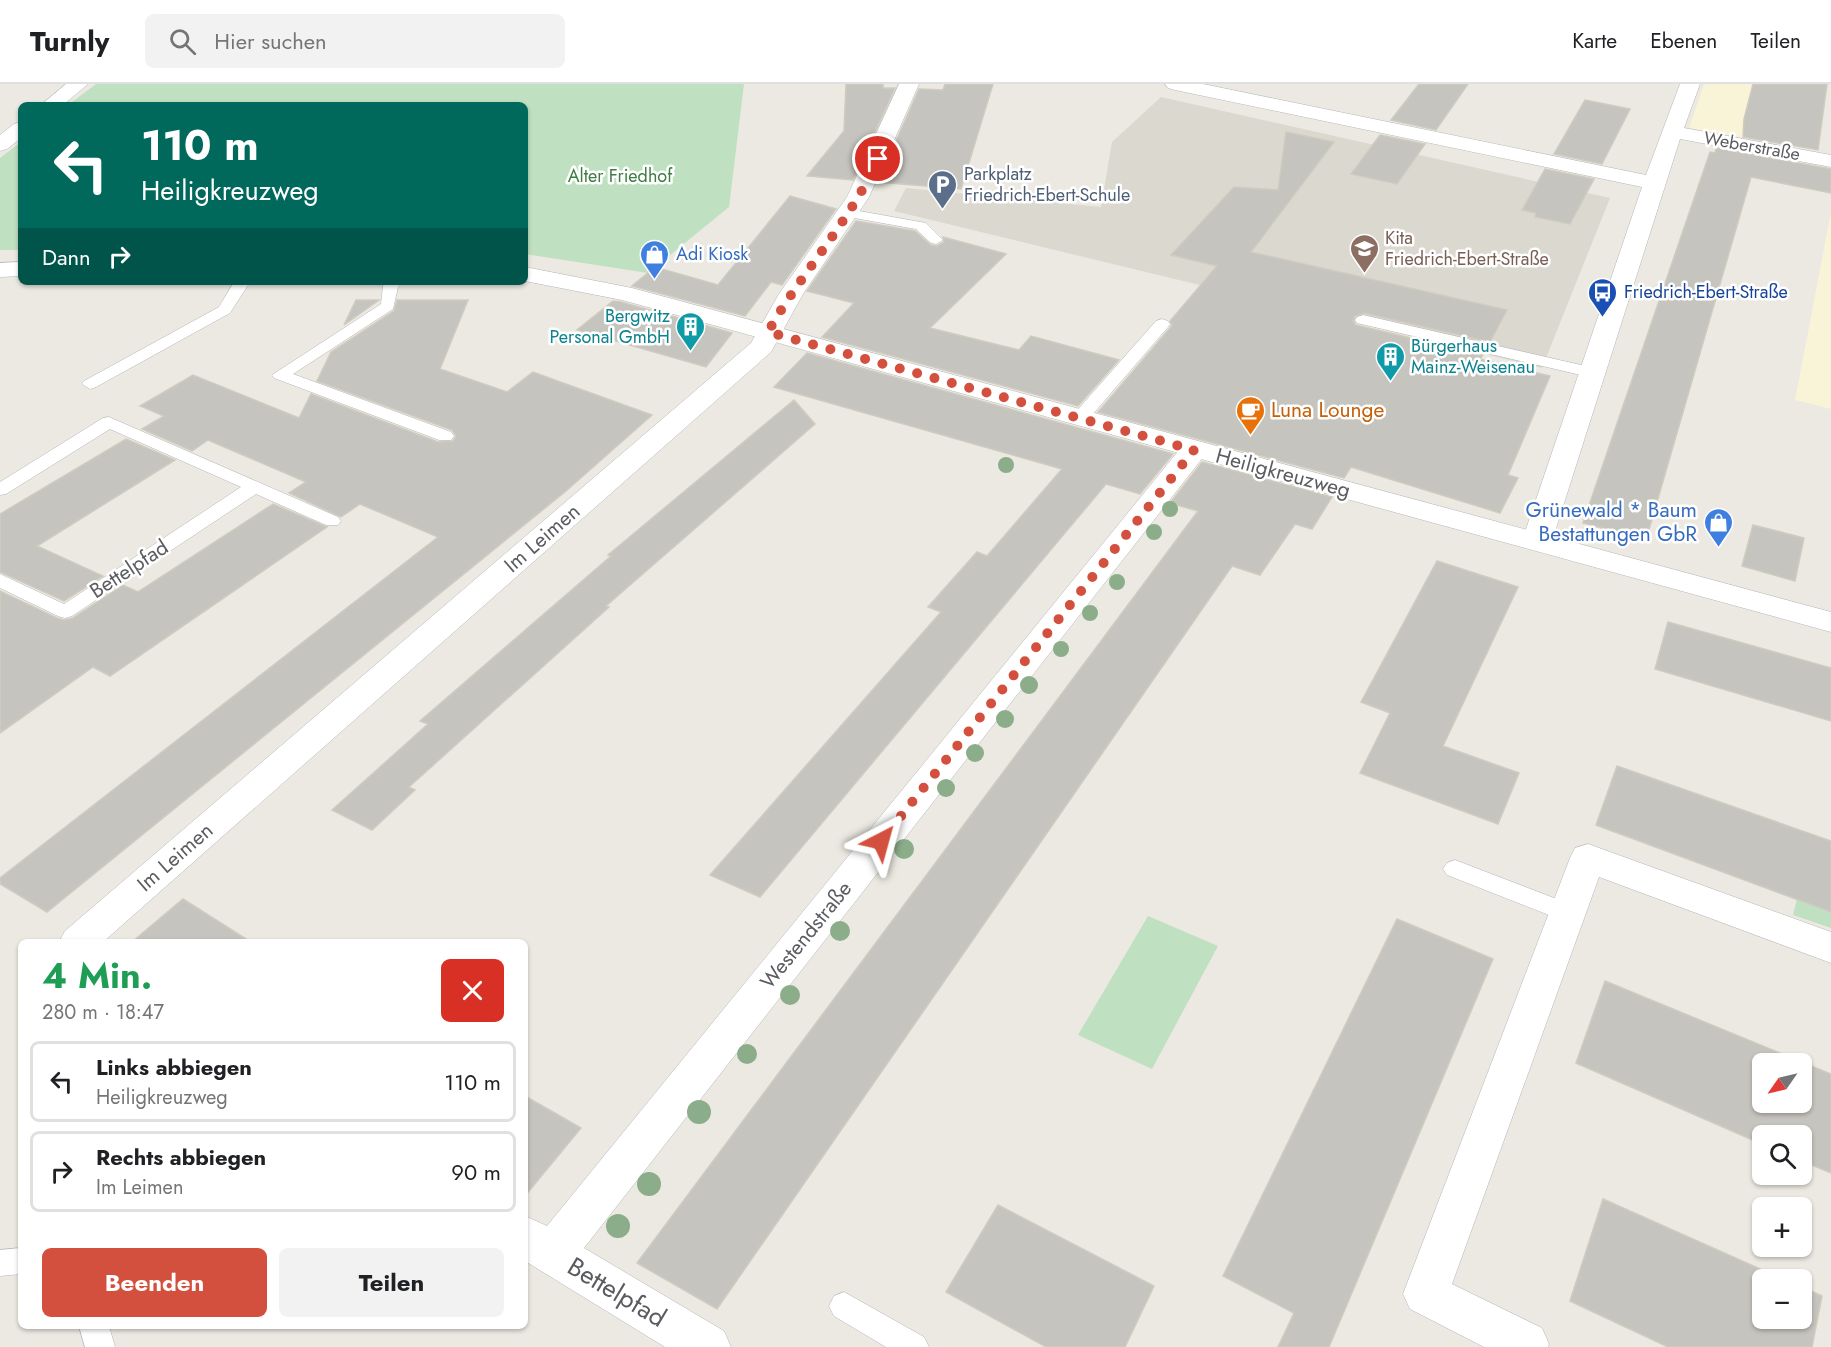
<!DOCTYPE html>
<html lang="de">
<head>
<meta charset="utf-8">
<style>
	body { margin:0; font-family:Jost,sans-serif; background:#f2f2f2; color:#202124; height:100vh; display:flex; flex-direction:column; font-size:22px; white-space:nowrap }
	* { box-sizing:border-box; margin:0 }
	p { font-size:20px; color:#757577 }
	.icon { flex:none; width:33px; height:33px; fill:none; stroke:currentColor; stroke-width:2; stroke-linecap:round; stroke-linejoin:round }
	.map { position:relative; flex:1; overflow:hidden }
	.details { position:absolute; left:18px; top:855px; width:510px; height:390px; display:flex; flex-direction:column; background:#fff; border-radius:9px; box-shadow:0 2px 4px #0004 }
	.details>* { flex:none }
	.hud { position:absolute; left:18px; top:18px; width:510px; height:183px; border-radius:9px; box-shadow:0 2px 4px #0004; background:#00695c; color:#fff; overflow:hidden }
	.needle { width:39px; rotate:236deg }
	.buttons { position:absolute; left:1752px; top:969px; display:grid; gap:12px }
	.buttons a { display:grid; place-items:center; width:60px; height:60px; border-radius:9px; background:#fff; box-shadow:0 2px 4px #0004; font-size:30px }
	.pin { position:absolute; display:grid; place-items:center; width:51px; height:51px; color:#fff; margin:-26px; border:3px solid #fff; border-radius:50%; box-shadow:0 2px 6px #0007 }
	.me { position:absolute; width:66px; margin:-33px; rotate:39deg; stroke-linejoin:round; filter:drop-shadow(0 0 4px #0008) }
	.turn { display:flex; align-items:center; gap:21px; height:126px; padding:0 24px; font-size:27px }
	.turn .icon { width:78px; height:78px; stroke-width:2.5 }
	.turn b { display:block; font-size:42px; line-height:51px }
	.then { display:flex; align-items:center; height:57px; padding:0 24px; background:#0003; gap:12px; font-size:22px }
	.round { display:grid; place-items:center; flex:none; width:63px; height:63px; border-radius:9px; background:#f2f2f2 }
	.overview { display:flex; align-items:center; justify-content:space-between; height:102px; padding:0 24px }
	h1 { font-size:36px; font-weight:700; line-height:45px; color:#1e9e55 }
	.primary-button { display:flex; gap:12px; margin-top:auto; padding:12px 24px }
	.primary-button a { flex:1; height:69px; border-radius:9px; background:#d4503e; color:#fff; font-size:24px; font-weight:700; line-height:69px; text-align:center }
	.primary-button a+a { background:#f2f2f2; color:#202124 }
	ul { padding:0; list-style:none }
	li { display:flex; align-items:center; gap:18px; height:81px; margin:0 12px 9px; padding:0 12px; border:3px solid #e0e0e0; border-radius:9px }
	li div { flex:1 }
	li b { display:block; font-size:22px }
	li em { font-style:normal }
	header { display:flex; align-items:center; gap:36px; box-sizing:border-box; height:84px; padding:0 30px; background:#fff; border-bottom:2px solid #e0e0e0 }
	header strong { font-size:28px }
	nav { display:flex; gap:33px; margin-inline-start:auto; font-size:21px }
	.search { width:420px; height:54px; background:#f2f2f2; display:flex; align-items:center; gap:15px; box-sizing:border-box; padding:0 21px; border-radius:9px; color:#757577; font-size:22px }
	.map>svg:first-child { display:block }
	.commercial { fill:#f9f3d8 }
	.education { fill:#dbd8d0 }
	.green { fill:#c0e0c2 }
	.building { fill:#c6c4be; stroke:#cfcbc0; stroke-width:1.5; fill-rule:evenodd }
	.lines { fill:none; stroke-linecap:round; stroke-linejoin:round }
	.service-casing { stroke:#b4b6ba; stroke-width:1 }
	.minor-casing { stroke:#b4b6ba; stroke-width:1 }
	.tertiary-casing { stroke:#b4b6ba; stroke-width:1 }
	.service { fill:#fff; fill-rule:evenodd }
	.minor { fill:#fff; fill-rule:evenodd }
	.tertiary { fill:#fff; fill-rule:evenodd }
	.tree { fill:#8bad8a }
	.route { stroke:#d4503e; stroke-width:10; stroke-dasharray:0 18 }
	.labels { text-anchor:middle; stroke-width:5; stroke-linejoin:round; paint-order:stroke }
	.far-street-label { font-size:18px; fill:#5a5c60; stroke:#fff }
	.far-service-label { font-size:18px; fill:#4e5e75; stroke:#fff; text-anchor:start }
	.far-park-label { font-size:18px; fill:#3d7c43; stroke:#fff }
	.far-education-label { font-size:18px; fill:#785e54; stroke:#fff; text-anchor:start }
	.far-shop-label { font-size:18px; fill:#366cbe; stroke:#fff; text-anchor:start }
	.far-transit-label { font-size:18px; fill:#164399; stroke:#fff; text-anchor:start }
	.far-culture-label { font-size:18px; fill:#0d838f; stroke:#fff; text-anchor:end }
	.food-label { font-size:21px; fill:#c56008; stroke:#fff; text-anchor:start }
	.street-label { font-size:21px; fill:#5a5c60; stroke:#fff }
	.shop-label { font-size:21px; fill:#366cbe; stroke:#fff; text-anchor:end }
	.near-street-label { font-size:26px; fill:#5a5c60; stroke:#fff }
</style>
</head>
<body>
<header>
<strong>Turnly</strong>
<div class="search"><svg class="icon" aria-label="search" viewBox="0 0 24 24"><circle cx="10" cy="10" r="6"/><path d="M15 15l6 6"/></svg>Hier suchen</div>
<nav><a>Karte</a><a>Ebenen</a><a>Teilen</a></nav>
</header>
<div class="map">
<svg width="1831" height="1263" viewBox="0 0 1831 1263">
	<rect width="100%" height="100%" fill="#ebe9e1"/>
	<path class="commercial" d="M 1704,0 L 1827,0 L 1817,67 L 1689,44 Z
		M 1831,128 L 1831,325 L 1795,316 Z"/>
	<path class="education" d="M 1161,13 L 1610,114 L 1542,284 L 894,127 L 906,104 L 1101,123 L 1112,58 Z"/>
	<path class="green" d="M 96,0 L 744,0 L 729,123 L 648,189 L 525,170 L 525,21 L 68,21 Z
		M 21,58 L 21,166 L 0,166 L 0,74 Z
		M 1797,815 L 1831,828 L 1831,844 L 1793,831 Z
		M 1148,832 L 1218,862 L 1152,985 L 1078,951 Z"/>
	<path class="building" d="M 846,0 L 883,0 L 883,4 L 895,4 L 853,96 L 807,92 L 844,47 Z
		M 945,0 L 993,0 L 961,105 L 878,98 L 919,5 L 943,6 Z
		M 1419,0 L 1468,0 L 1436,46 L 1391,36 Z
		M 1753,0 L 1827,0 L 1818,66 L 1743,53 L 1744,35 Z
		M 1585,16 L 1630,25 L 1602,80 L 1554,70 Z
		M 1286,48 L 1334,58 L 1251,168 L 1507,226 L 1490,258 L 1364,229 L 1355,232 L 1353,237 L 1356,241 L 1483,271 L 1480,275 L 1550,292 L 1508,391 L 1518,394 L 1500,429 L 1351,383 L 1344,394 L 1098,328 L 1170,244 L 1172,241 L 1170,237 L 1217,182 L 1171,171 L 1234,103 L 1278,106 Z
		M 1380,51 L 1425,60 L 1397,100 L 1351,90 Z
		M 1716,64 L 1831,85 L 1831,109 L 1751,93 L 1646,456 L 1583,439 L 1710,68 L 1715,69 Z
		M 1545,85 L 1594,95 L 1570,140 L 1535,133 L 1536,129 L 1522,126 Z
		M 790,112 L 836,125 L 782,201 L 771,198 L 745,232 L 632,202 L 655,183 L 718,201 Z
		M 856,137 L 915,147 L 931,161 L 937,162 L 944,158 L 943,153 L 1006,170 L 930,244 L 1019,266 L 1031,252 L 1119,276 L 1078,322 L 822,253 L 854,219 L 807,207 Z
		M 356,216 L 379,216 L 344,241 Z
		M 397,216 L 468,216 L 440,285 L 507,308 L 533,288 L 652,331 L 566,407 L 47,828 L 0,800 L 0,794 L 438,453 L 360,420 L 341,433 L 289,409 L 306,398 L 208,356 L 192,367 L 142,345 L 164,332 L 140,322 L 193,291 L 299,334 L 311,310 L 438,358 L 453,357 L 456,352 L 452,346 L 317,297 L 331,268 L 394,227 Z
		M 613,217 L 621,218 L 732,249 L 706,283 L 577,246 Z
		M 807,269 L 1173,370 L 1140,410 L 1106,400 L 760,813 L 710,791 L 941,528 L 928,523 L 977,468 L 987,472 L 1062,385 L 774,303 Z
		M 794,316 L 815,340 L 606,522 L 609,523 L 409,703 L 415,706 L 372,746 L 332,726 L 428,640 L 420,637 L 611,472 L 608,471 Z
		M 126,355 L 175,376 L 37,462 L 103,492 L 64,517 L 0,488 L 0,430 Z
		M 1202,378 L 1332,413 L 1312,445 L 1295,440 L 1260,491 L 1232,482 L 717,1225 L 637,1179 L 1198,427 L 1170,419 Z
		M 273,420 L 327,443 L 110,592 L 93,583 L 0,649 L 0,507 L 57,534 L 64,536 L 73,534 L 123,501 L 138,508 Z
		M 1753,441 L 1804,454 L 1795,497 L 1742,482 Z
		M 1437,477 L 1518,503 L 1443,662 L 1519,689 L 1498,740 L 1360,689 L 1390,629 L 1361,618 Z
		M 1668,538 L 1831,584 L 1831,637 L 1655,585 Z
		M 1617,682 L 1831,757 L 1831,828 L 1596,741 Z
		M 183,815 L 251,858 L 132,858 Z
		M 1397,835 L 1493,875 L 1329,1263 L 1278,1263 L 1294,1229 L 1223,1192 Z
		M 1605,897 L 1831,990 L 1831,1089 L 1802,1077 L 1802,1052 L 1762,1052 L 1762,1060 L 1576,979 ZM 1762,980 L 1802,980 L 1802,1018 L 1762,1018 Z
		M 525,1012 L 581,1044 L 525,1112 Z
		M 1603,1115 L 1785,1196 L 1762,1196 L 1762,1234 L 1802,1234 L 1802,1203 L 1822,1212 L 1812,1263 L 1668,1263 L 1570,1217 Z
		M 998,1121 L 1154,1202 L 1125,1263 L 1046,1263 L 946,1208 Z"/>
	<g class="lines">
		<defs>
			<path id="service" d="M 848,125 L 926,139 L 943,156 L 936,160 L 931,159 L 916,145 L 843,132 L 841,129 Z
				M 234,198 L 250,198 L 230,229 L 96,303 L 90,305 L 82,300 L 84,297 L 219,223 Z
				M 386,198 L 403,198 L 398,203 L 393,225 L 293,290 L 451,348 L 454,352 L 451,356 L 439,356 L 274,294 L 272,291 L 381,220 L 383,202 Z
				M 1363,231 L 1594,284 L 1602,289 L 1594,294 L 1357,239 L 1355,236 L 1357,233 Z
				M 1162,235 L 1168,237 L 1170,240 L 1168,243 L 1086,338 L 1074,338 L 1072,334 L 1074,330 L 1156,237 Z
				M 109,333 L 338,433 L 341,437 L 338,441 L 326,441 L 256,410 L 72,532 L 65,534 L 58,532 L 0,504 L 0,490 L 64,520 L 241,403 L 110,345 L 6,410 L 0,411 L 0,398 L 103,334 Z
				M 1455,776 L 1575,822 L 1579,829 L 1575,836 L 1567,838 L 1447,791 L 1443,785 L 1447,779 Z
				M 21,1164 L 21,1190 L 0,1192 L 0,1166 Z
				M 844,1208 L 924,1253 L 929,1263 L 886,1263 L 834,1232 L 829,1222 L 834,1212 Z
				M 79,1242 L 109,1242 L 115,1263 L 85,1263 Z"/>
			<path id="minor" d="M 66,0 L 88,0 L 63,21 L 41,21 Z
				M 899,0 L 919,0 L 869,113 L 803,210 L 771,268 L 103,858 L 59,858 L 65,847 L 751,259 L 779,210 L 847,113 Z
				M 1165,0 L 1203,0 L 1646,91 L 1680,0 L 1700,0 L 1684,44 L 1831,71 L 1831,83 L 1680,55 L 1552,457 L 1547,463 L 1537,466 L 1527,463 L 1522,457 L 1642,103 L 1175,6 L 1168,4 Z
				M 21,38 L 21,54 L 7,65 L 0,67 L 0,51 L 14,40 Z
				M 1194,358 L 1204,360 L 1208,366 L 1204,372 L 584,1164 L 724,1247 L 731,1263 L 665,1263 L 525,1177 L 525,1132 L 547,1142 L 1184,360 Z
				M 1588,760 L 1831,848 L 1831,879 L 1599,793 L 1452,1200 L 1542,1244 L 1549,1260 L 1548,1263 L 1484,1263 L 1410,1225 L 1403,1210 L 1570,774 L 1575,764 Z"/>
			<path id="tertiary" d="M 21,178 L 21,192 L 0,193 L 0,179 Z
				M 525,183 L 632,204 L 1831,528 L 1831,548 L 622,216 L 525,197 Z"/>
		</defs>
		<use href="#service" class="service-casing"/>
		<use href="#minor" class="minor-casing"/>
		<use href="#tertiary" class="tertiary-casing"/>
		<use href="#service" class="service"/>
		<use href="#minor" class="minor"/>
		<use href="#tertiary" class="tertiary"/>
	</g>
	<g class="tree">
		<circle cx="1006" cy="381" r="8"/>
		<circle cx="1170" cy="425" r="8"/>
		<circle cx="1154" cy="448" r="8"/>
		<circle cx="1117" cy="498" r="8"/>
		<circle cx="1090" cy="529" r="8"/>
		<circle cx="1061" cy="565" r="8"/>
		<circle cx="1029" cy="601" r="9"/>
		<circle cx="1005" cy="635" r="9"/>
		<circle cx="975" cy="669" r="9"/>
		<circle cx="946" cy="704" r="9"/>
		<circle cx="904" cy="765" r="10"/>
		<circle cx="840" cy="847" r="10"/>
		<circle cx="790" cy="911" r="10"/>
		<circle cx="747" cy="970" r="10"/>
		<circle cx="699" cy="1028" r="12"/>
		<circle cx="649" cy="1100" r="12"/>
		<circle cx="618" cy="1142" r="12"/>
	</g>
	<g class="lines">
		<path class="route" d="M 878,75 C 850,138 801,189 768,248 L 1194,366 L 881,757"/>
	</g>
	<defs>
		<symbol id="parking-pin" viewBox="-11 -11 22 30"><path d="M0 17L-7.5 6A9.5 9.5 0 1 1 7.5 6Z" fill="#5c6f8a" stroke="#fff"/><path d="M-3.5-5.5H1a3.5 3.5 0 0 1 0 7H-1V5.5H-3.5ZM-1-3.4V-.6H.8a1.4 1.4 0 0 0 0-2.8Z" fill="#fff"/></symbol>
		<symbol id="school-pin" viewBox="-11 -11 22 30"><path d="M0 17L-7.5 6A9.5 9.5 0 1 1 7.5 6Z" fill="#8d6e63" stroke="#fff"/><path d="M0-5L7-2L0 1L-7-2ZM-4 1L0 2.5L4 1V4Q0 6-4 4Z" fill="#fff"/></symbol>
		<symbol id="shop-pin" viewBox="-11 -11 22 30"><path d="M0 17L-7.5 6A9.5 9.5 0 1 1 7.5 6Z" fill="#3f7fe0" stroke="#fff"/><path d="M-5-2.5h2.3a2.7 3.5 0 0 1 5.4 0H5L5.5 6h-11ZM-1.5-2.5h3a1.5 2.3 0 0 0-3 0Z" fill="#fff"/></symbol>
		<symbol id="bus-pin" viewBox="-11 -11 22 30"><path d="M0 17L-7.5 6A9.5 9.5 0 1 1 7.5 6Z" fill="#1a4fb4" stroke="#fff"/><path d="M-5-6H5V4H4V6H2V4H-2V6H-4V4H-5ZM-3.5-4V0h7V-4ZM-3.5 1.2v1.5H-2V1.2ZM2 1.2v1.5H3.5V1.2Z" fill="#fff"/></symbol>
		<symbol id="building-pin" viewBox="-11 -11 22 30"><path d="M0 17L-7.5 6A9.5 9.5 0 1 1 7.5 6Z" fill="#0f9aa8" stroke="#fff"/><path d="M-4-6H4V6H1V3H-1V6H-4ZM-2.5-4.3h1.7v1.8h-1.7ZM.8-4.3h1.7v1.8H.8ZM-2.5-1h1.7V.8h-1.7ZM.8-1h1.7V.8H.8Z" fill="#fff"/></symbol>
		<symbol id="cafe-pin" viewBox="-11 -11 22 30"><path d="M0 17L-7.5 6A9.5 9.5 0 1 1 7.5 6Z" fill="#e8710a" stroke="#fff"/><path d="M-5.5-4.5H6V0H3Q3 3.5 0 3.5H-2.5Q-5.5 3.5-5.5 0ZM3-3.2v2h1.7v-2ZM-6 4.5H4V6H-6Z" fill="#fff"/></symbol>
	</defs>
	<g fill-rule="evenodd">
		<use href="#parking-pin" x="926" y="84" width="33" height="45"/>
		<use href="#school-pin" x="1348" y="148" width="33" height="45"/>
		<use href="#shop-pin" x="638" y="154" width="33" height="45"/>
		<use href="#bus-pin" x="1586" y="192" width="33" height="45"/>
		<use href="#building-pin" x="674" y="226" width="33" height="45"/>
		<use href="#building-pin" x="1374" y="256" width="33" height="45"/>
		<use href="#cafe-pin" x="1234" y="310" width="33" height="45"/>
		<use href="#shop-pin" x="1702" y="422" width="33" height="45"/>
	</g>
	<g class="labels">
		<g class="far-street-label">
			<text transform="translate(1752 62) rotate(10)" y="6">Weberstraße</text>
		</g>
		<g class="far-service-label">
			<text x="964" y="96">Parkplatz<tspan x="964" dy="21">Friedrich-Ebert-Schule</tspan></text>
		</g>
		<g class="far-park-label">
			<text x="620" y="98">Alter Friedhof</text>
		</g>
		<g class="far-education-label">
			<text x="1385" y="160">Kita<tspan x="1385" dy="21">Friedrich-Ebert-Straße</tspan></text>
		</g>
		<g class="far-shop-label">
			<text x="676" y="176">Adi Kiosk</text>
		</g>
		<g class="far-transit-label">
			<text x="1624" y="214">Friedrich-Ebert-Straße</text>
		</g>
		<g class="far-culture-label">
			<text x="670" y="238">Bergwitz<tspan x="670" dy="21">Personal GmbH</tspan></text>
			<text x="1411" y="268" text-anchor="start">Bürgerhaus<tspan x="1411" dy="21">Mainz-Weisenau</tspan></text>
		</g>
		<g class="food-label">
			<text x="1271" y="333">Luna Lounge</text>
		</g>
		<g class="street-label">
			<text transform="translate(1283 389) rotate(15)" y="7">Heiligkreuzweg</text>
			<text transform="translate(542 454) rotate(-41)" y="7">Im Leimen</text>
			<text transform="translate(129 485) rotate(-33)" y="7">Bettelpfad</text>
			<text transform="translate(175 773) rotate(-41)" y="7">Im Leimen</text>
			<text transform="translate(806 851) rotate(-51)" y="7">Westendstraße</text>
		</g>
		<g class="shop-label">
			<text x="1697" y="433">Grünewald * Baum<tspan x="1697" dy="24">Bestattungen GbR</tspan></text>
		</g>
		<g class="near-street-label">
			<text transform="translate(617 1208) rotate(31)" y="9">Bettelpfad</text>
		</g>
	</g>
</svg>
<div class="buttons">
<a><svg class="needle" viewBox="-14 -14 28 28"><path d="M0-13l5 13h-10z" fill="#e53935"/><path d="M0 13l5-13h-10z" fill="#757577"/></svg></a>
<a><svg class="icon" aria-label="search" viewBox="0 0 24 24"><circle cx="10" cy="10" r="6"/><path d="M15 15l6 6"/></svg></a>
<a>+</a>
<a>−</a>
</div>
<div class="pin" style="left:878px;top:75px;background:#d93025"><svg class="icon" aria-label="arrive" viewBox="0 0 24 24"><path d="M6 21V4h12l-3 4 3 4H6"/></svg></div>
<svg class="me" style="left:881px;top:757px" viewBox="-20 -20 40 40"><path d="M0-17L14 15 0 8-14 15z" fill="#d4503e" stroke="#fff" stroke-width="4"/></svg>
<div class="hud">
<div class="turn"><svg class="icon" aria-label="left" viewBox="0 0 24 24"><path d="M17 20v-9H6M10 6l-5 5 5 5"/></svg><div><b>110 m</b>Heiligkreuzweg</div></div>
<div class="then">Dann<svg class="icon" aria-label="right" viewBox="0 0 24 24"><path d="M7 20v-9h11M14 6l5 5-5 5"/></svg></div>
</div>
<section class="details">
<div class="overview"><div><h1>4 Min.</h1><p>280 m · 18:47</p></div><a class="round" style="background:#d93025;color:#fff"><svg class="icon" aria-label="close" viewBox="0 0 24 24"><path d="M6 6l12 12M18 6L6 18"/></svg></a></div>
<ul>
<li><svg class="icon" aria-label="left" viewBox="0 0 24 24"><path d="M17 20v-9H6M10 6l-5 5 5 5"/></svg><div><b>Links abbiegen</b><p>Heiligkreuzweg</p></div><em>110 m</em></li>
<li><svg class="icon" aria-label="right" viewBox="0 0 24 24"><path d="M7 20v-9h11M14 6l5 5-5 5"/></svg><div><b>Rechts abbiegen</b><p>Im Leimen</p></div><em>90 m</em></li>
</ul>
<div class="primary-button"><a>Beenden</a><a>Teilen</a></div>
</section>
</div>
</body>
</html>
